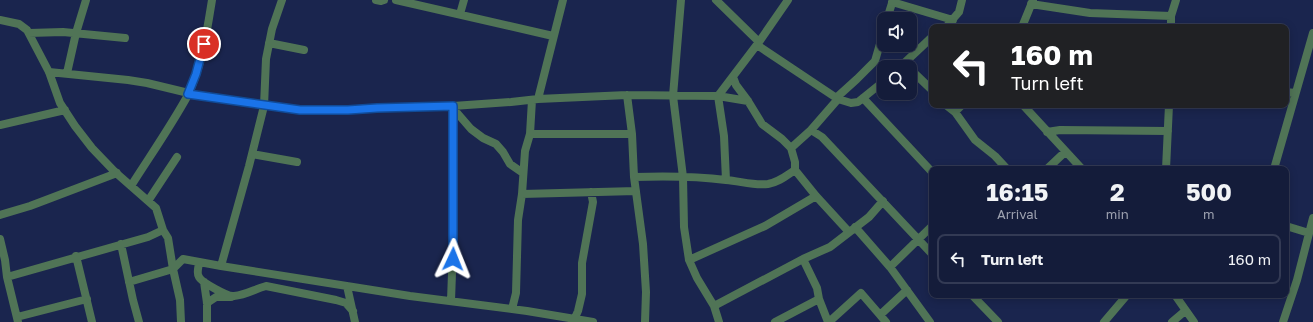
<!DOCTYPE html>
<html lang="en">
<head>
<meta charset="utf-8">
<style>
	body { margin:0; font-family:"Golos Text",sans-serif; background:#1d2542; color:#f1f3f6; height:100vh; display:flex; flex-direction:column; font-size:15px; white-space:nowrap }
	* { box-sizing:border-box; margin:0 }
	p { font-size:13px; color:#9da1af }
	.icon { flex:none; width:22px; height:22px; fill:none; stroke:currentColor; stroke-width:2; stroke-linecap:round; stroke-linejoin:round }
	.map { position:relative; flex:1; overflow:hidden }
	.drawer { position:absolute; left:929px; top:166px; width:360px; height:132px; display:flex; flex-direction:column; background:#141c3a; border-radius:8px; box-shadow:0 2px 10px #0003,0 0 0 1px #333a54 }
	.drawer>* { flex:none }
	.banner { position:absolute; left:929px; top:24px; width:360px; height:84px; border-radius:8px; box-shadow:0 2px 10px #0003,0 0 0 1px #333a54; background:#202124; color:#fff; overflow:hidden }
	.fabs { position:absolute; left:877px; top:12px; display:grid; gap:8px }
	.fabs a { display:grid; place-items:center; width:40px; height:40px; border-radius:8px; background:#141c3a; box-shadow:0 2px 10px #0003,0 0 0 1px #333a54; font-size:20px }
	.pin { position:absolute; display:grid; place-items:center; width:34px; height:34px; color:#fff; margin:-17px; border:2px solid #fff; border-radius:50%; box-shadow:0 1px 4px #0007 }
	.me { position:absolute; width:44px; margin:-22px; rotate:2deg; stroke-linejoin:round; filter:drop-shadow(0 0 3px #0008) }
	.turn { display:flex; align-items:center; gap:14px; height:84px; padding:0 16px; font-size:18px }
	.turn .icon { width:52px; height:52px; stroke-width:2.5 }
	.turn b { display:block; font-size:28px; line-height:34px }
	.eta { display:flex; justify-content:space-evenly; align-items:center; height:68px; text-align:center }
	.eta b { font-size:24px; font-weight:700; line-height:28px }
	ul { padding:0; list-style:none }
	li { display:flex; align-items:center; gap:12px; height:50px; margin:0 8px 6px; padding:0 8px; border:2px solid #333a54; border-radius:8px }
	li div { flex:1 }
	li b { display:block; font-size:15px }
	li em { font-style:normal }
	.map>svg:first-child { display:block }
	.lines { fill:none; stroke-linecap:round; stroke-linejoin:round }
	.minor { stroke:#507456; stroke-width:8 }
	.route-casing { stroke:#114b97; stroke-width:10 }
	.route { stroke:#1a73e8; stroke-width:7 }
</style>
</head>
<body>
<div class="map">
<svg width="1313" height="322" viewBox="0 0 1313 322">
	<rect width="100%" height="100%" fill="#1a254e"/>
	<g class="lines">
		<path class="minor" d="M 376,0 L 381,1 L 384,0
			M 396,0 L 553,36
			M 681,0 L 673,96 L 683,177 L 684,227 L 689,260 L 697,278 L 714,306 L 719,322
			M 716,0 L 759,42
			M 892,2 L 953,20
			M 1031,4 L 1090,13 L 1171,16
			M 460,14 L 464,0
			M 887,19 L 893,0
			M 0,20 L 19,24 L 27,30 L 49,72 L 60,103 L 75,126 L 92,148 L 115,172 L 156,208 L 163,230 L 168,238 L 173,269 L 129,282
			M 946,27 L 959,12 L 962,0
			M 1022,27 L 1033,0
			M 1171,27 L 1171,16 L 1176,0
			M 29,33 L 63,32 L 125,38
			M 269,43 L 304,50
			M 757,45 L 838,99 L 851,103 L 858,102 L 884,81
			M 900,67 L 932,37
			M 910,69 L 932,90
			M 49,72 L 128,80 L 147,83 L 201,96 L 300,110 L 348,110 L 377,108 L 453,106 L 511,102 L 538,99 L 627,95 L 718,96 L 748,101
			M 67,73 L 76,33 L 86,0
			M 733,77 L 736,85 L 748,101 L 762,124 L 782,139 L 791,148 L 795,162 L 795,170 L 816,196 L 849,232
			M 1286,92 L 1295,93
			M 627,95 L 632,134 L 634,177 L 643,244 L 646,292 L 645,322
			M 836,98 L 857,79 L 875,61 L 884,30
			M 863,98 L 932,172
			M 538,99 L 563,0
			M 946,105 L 955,112 L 975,140 L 995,156 L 1007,169
			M 1023,105 L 1082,169
			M 453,111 L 458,114 L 471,129 L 483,138 L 496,144 L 503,152 L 510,164 L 523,173
			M 955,112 L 962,105
			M 0,125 L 65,110
			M 811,130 L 822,137 L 932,254
			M 1047,132 L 1060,130 L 1168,131
			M 530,134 L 632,134
			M 791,148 L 811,130 L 838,99
			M 252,154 L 297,162
			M 1047,169 L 1065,152
			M 1166,169 L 1169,105
			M 1274,169 L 1313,33
			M 634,177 C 664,176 695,176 726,180 C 740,181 754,186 768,184 C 779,182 786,176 795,170
			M 726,180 L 724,136 L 718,96 L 759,42 L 788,0
			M 131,186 C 150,156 171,126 188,95 C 202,66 207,31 212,0
			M 522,194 L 636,191
			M 148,201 L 177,157
			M 0,215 L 30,206 L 117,173
			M 1286,226 L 1309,233
			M 855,227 L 890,267 L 930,322
			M 0,239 L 5,260 L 7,277 L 18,322
			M 121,244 L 133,300 L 139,322
			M 76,256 L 92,322
			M 689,260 L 765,226 L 816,196
			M 199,262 C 199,266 196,273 199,277 C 201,282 228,297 234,296 C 246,295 255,289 266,286 L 336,300 L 346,303 L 353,311
			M 221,266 L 410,296 L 527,311 L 593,322
			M 890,267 L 932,226
			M 7,277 L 148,237 L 163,230
			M 204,282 L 207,303 L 207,322
			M 347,286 L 355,322
			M 972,295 L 998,322
			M 1175,295 L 1194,322
			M 451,301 L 453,245 L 453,106
			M 207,303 L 216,297 L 231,297
			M 714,306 L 803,259
			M 512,309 L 516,293 L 518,220 L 522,194 L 525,151 L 530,134 L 532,100
			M 880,315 L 886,322
			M 17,317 L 87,299
			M 574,320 L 578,311 L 582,294 L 582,263 L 593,202 L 591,192
			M 181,322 L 180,300 L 173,269 L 183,259 L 221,266 L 249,166 L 264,106 L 266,59 L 272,29 L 282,0
			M 775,322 L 819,299
			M 828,322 L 819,299 L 817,288 L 803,259 L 830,247 L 869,217 L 883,201
			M 829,322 L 861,293 L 880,315 L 907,290
			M 1104,322 L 1127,295
			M 1172,322 L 1185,311
			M 1283,322 L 1297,280 L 1313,218"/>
	</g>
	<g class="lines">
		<defs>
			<path id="route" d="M 204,44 L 196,74 L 188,94 L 300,110 L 348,110 L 377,108 L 453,106 L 453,259"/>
		</defs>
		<use href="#route" class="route-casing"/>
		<use href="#route" class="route"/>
	</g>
</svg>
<div class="fabs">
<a><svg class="icon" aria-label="sound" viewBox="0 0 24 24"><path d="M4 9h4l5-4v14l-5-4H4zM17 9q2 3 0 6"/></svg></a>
<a><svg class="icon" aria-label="search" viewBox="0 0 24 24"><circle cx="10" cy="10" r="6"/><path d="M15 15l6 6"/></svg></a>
</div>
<div class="pin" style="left:204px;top:44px;background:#d93025"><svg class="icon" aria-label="arrive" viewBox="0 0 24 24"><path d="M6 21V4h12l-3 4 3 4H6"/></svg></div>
<svg class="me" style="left:453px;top:259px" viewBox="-20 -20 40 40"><path d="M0-17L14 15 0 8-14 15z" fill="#1a73e8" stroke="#fff" stroke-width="4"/></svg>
<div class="banner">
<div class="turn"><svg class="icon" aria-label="left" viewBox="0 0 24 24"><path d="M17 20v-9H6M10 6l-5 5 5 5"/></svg><div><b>160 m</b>Turn left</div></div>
</div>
<section class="drawer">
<div class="eta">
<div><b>16:15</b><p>Arrival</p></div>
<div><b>2</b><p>min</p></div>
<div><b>500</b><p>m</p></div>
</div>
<ul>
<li><svg class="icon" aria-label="left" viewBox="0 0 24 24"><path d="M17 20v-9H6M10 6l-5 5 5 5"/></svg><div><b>Turn left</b></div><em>160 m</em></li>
</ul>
</section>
</div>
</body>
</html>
